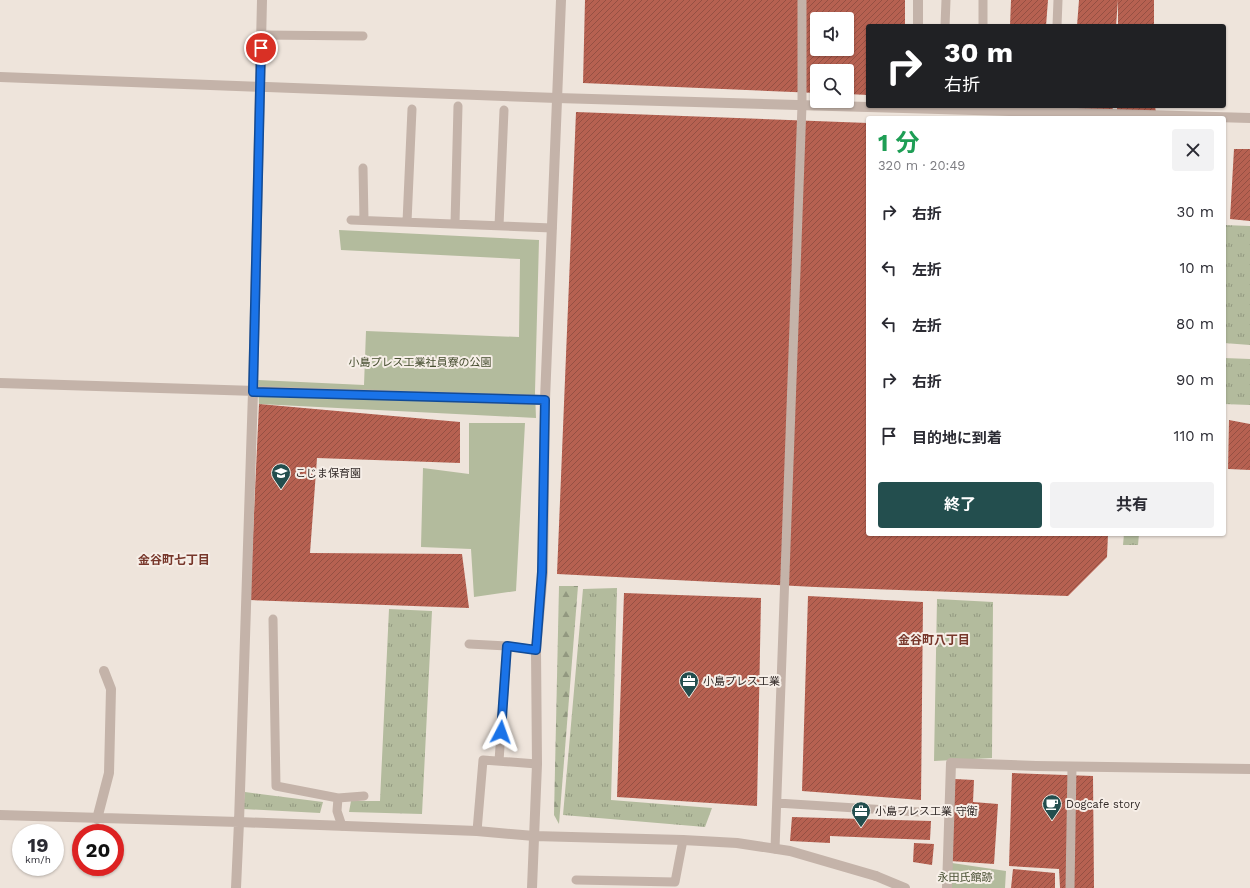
<!DOCTYPE html>
<html lang="ja">
<head>
<meta charset="utf-8">
<style>
	body { margin:0; font-family:"Work Sans","Noto Sans JP",sans-serif; background:#f2f2f3; color:#2b2b33; height:100vh; display:flex; flex-direction:column; font-size:15px; white-space:nowrap }
	* { box-sizing:border-box; margin:0 }
	p { font-size:13px; color:#7c7c81 }
	.icon { flex:none; width:22px; height:22px; fill:none; stroke:currentColor; stroke-width:2; stroke-linecap:round; stroke-linejoin:round }
	.map { position:relative; flex:1; overflow:hidden }
	.drawer { position:absolute; left:866px; top:116px; width:360px; height:420px; display:flex; flex-direction:column; background:#fff; border-radius:4px; box-shadow:0 1px 3px #0004 }
	.drawer>* { flex:none }
	.top-card { position:absolute; left:866px; top:24px; width:360px; height:84px; border-radius:4px; box-shadow:0 1px 3px #0004; background:#202124; color:#fff; overflow:hidden }
	.controls { position:absolute; left:810px; top:12px; display:grid; gap:8px }
	.controls a { display:grid; place-items:center; width:44px; height:44px; border-radius:4px; background:#fff; box-shadow:0 1px 3px #0004; font-size:20px }
	.speed { position:absolute; left:12px; top:824px; display:flex; gap:8px; font-size:20px; font-weight:700; text-align:center }
	.speed>* { display:grid; place-content:center; width:52px; height:52px; border-radius:50%; background:#fff; box-shadow:0 1px 3px #0004; line-height:1 }
	.speed small { font-size:10px; font-weight:400 }
	.speed .limit { border:6px solid #d22; background:#fff; color:#111 }
	.pin { position:absolute; display:grid; place-items:center; width:34px; height:34px; color:#fff; margin:-17px; border:2px solid #fff; border-radius:50%; box-shadow:0 1px 4px #0007 }
	.me { position:absolute; width:44px; margin:-22px; rotate:4deg; stroke-linejoin:round; filter:drop-shadow(0 0 3px #0008) }
	.turn { display:flex; align-items:center; gap:14px; height:84px; padding:0 12px; font-size:18px }
	.turn .icon { width:52px; height:52px; stroke-width:2.5 }
	.turn b { display:block; font-size:28px; line-height:34px }
	.round { display:grid; place-items:center; flex:none; width:42px; height:42px; border-radius:4px; background:#f2f2f3 }
	.headline { display:flex; align-items:center; justify-content:space-between; height:68px; padding:0 12px }
	h1 { font-size:24px; font-weight:700; line-height:30px; color:#1e9e55 }
	.button { display:flex; gap:8px; margin-top:auto; padding:8px 12px }
	.button a { flex:1; height:46px; border-radius:4px; background:#234e4e; color:#fff; font-size:16px; font-weight:700; line-height:46px; text-align:center }
	.button a+a { background:#f2f2f3; color:#2b2b33 }
	ul { padding:0; list-style:none }
	li { display:flex; align-items:center; gap:12px; height:56px; padding:0 12px }
	li div { flex:1 }
	li b { display:block; font-size:15px }
	li em { font-style:normal }
	.map>svg:first-child { display:block }
	.grass { fill:url(#grass-tufts) }
	.forest { fill:url(#forest-firs) }
	.green { fill:#b3bb9d }
	.building { fill:url(#building-hatch); fill-rule:evenodd }
	.lines { fill:none; stroke-linecap:round; stroke-linejoin:round }
	.service { stroke:#c4b3a9; stroke-width:9 }
	.minor { stroke:#c4b3a9; stroke-width:10 }
	.tertiary { stroke:#c4b3a9; stroke-width:10 }
	.route-casing { stroke:#114b97; stroke-width:10 }
	.route { stroke:#1a73e8; stroke-width:7 }
	.labels { text-anchor:middle; stroke-width:4; stroke-linejoin:round; paint-order:stroke }
	.park-label { font-size:11px; fill:#454d2f; stroke:#f6eee7 }
	.poi-label { font-size:11px; fill:#322a28; stroke:#f6eee7; text-anchor:start }
	.neighbourhood-label { font-size:12px; font-weight:bold; fill:#77372b; stroke:#f6eee7 }
</style>
</head>
<body>
<div class="map">
<svg width="1250" height="888" viewBox="0 0 1250 888">
	<defs>
		<pattern id="grass-tufts" width="24" height="20" patternUnits="userSpaceOnUse"><rect width="24" height="20" fill="#b3bb9d"/><path d="M3 7l-1-3M5 7V3M7 7l1-3M15 17l-1-3M17 17v-4M19 17l1-3" fill="none" stroke="#929880"/></pattern>
		<pattern id="forest-firs" width="22" height="20" patternUnits="userSpaceOnUse"><rect width="22" height="20" fill="#b3bb9d"/><path d="M5 1l3.5 6h-7zM16 11l3.5 6h-7z" fill="#929880"/></pattern>
		<pattern id="building-hatch" width="6" height="6" patternUnits="userSpaceOnUse"><rect width="6" height="6" fill="#b66151"/><path d="M-1 1l2-2M0 6l6-6M5 7l2-2" fill="none" stroke="#955043"/></pattern>
	</defs>
	<rect width="100%" height="100%" fill="#eee4db"/>
	<path class="grass" d="M 1224,225 L 1250,226 L 1250,345 L 1224,343 Z
		M 1224,358 L 1250,359 L 1250,405 L 1224,404 Z
		M 1124,534 L 1139,534 L 1138,545 L 1123,545 Z
		M 617,588 L 611,800 L 712,808 L 705,827 L 563,815 L 583,589 Z
		M 937,599 L 993,602 L 992,758 L 934,761 Z
		M 389,609 L 432,611 L 422,814 L 349,812 L 351,801 L 380,801 Z
		M 245,792 L 323,802 L 320,813 L 243,809 Z"/>
	<path class="forest" d="M 559,586 L 578,586 L 559,824 L 554,815 Z"/>
	<path class="green" d="M 339,230 L 539,240 L 535,392 L 536,418 L 259,404 L 258,380 L 364,385 L 366,331 L 519,337 L 520,259 L 341,250 Z
		M 469,423 L 525,423 L 516,591 L 474,597 L 471,549 L 421,547 L 423,468 L 469,474 Z
		M 952,863 L 1006,871 L 1005,888 L 952,888 Z"/>
	<path class="building" d="M 585,0 L 905,0 L 905,26 L 868,26 L 868,95 L 847,94 L 847,71 L 817,71 L 817,93 L 583,83 ZM 817,19 L 847,19 L 847,49 L 817,49 Z
		M 1011,0 L 1048,0 L 1046,26 L 1010,26 Z
		M 1079,0 L 1118,0 L 1116,26 L 1077,26 Z
		M 1118,0 L 1154,0 L 1154,26 L 1118,26 Z
		M 1074,106 L 1113,106 L 1112,114 L 1073,113 Z
		M 1117,106 L 1155,106 L 1156,113 L 1117,114 Z
		M 576,112 L 868,123 L 868,534 L 1108,534 L 1107,557 L 1068,596 L 815,587 L 557,574 Z
		M 1234,149 L 1250,149 L 1250,221 L 1230,219 Z
		M 259,404 L 460,422 L 460,463 L 317,458 L 310,553 L 462,554 L 469,608 L 250,600 Z
		M 1229,420 L 1250,424 L 1250,470 L 1228,469 Z
		M 624,593 L 761,598 L 757,806 L 617,797 Z
		M 808,596 L 923,602 L 921,800 L 802,791 Z
		M 1012,773 L 1093,776 L 1094,888 L 1060,888 L 1059,869 L 1009,866 Z
		M 955,779 L 974,780 L 973,802 L 998,804 L 994,864 L 950,861 Z
		M 792,817 L 931,821 L 930,840 L 830,836 L 830,843 L 790,841 Z
		M 914,843 L 934,844 L 932,865 L 913,862 Z
		M 1013,869 L 1055,873 L 1055,888 L 1011,888 Z"/>
	<g class="lines">
		<path class="service" d="M 945,26 L 946,0
			M 983,26 L 983,0
			M 1057,26 L 1058,0
			M 262,35 L 363,36
			M 363,168 L 364,220
			M 351,220 L 552,228
			M 407,222 L 412,109
			M 455,224 L 458,106
			M 499,226 L 504,110
			M 273,619 L 276,786 L 338,798
			M 469,644 L 507,646
			M 499,761 L 507,646 L 536,650
			M 777,803 L 919,812
			M 342,826 L 337,811 L 338,798 L 364,796
			M 477,831 L 483,760 L 537,764
			M 775,849 L 802,105 L 802,0
			M 576,880 L 675,882 L 683,840
			M 1070,888 L 1072,767"/>
		<path class="minor" d="M 918,26 L 918,0
			M 0,77 L 557,98 L 1250,118
			M 0,383 L 545,400
			M 0,815 L 239,822 L 477,831 L 534,836
			M 97,819 L 109,773 L 111,689 L 104,671
			M 876,876 L 905,888
			M 236,888 L 239,822 L 253,392 L 262,0
			M 947,888 L 951,763 L 1036,766 L 1250,769"/>
		<path class="tertiary" d="M 534,836 L 683,840 L 737,843 L 790,851 L 876,876
			M 532,888 L 537,764 L 536,650 L 543,572 L 545,400 L 561,0"/>
	</g>
	<g class="lines">
		<defs>
			<path id="route" d="M 261,48 L 253,392 L 545,400 L 542,572 L 536,650 L 507,646 L 501,732"/>
		</defs>
		<use href="#route" class="route-casing"/>
		<use href="#route" class="route"/>
	</g>
	<defs>
		<symbol id="school-pin" viewBox="-11 -11 22 30"><path d="M0 17L-7.5 6A9.5 9.5 0 1 1 7.5 6Z" fill="#234e4e" stroke="#f6eee7"/><path d="M0-5L7-2L0 1L-7-2ZM-4 1L0 2.5L4 1V4Q0 6-4 4Z" fill="#fff"/></symbol>
		<symbol id="office-pin" viewBox="-11 -11 22 30"><path d="M0 17L-7.5 6A9.5 9.5 0 1 1 7.5 6Z" fill="#234e4e" stroke="#f6eee7"/><path d="M-6-3h4V-5.5h4V-3h4V5H-6ZM-1-4.5V-3h2v-1.5ZM-6 0V1H6V0Z" fill="#fff"/></symbol>
		<symbol id="cafe-pin" viewBox="-11 -11 22 30"><path d="M0 17L-7.5 6A9.5 9.5 0 1 1 7.5 6Z" fill="#234e4e" stroke="#f6eee7"/><path d="M-5.5-4.5H6V0H3Q3 3.5 0 3.5H-2.5Q-5.5 3.5-5.5 0ZM3-3.2v2h1.7v-2ZM-6 4.5H4V6H-6Z" fill="#fff"/></symbol>
	</defs>
	<g fill-rule="evenodd">
		<use href="#school-pin" x="270" y="462" width="22" height="30"/>
		<use href="#office-pin" x="678" y="670" width="22" height="30"/>
		<use href="#cafe-pin" x="1041" y="793" width="22" height="30"/>
		<use href="#office-pin" x="850" y="800" width="22" height="30"/>
	</g>
	<g class="labels">
		<g class="park-label">
			<text x="420" y="366">小島プレス工業社員寮の公園</text>
			<text x="965" y="881">永田氏館跡</text>
		</g>
		<g class="poi-label">
			<text x="295" y="477">こじま保育園</text>
			<text x="703" y="685">小島プレス工業</text>
			<text x="1066" y="808">Dogcafe story</text>
			<text x="875" y="815">小島プレス工業 守衛</text>
		</g>
		<g class="neighbourhood-label">
			<text x="174" y="564">金谷町七丁目</text>
			<text x="934" y="644">金谷町八丁目</text>
		</g>
	</g>
</svg>
<div class="controls">
<a><svg class="icon" aria-label="sound" viewBox="0 0 24 24"><path d="M4 9h4l5-4v14l-5-4H4zM17 9q2 3 0 6"/></svg></a>
<a><svg class="icon" aria-label="search" viewBox="0 0 24 24"><circle cx="10" cy="10" r="6"/><path d="M15 15l6 6"/></svg></a>
</div>
<div class="speed"><div>19<small>km/h</small></div><div class="limit">20</div></div>
<div class="pin" style="left:261px;top:48px;background:#d93025"><svg class="icon" aria-label="arrive" viewBox="0 0 24 24"><path d="M6 21V4h12l-3 4 3 4H6"/></svg></div>
<svg class="me" style="left:501px;top:732px" viewBox="-20 -20 40 40"><path d="M0-17L14 15 0 8-14 15z" fill="#1a73e8" stroke="#fff" stroke-width="4"/></svg>
<div class="top-card">
<div class="turn"><svg class="icon" aria-label="right" viewBox="0 0 24 24"><path d="M7 20v-9h11M14 6l5 5-5 5"/></svg><div><b>30 m</b>右折</div></div>
</div>
<section class="drawer">
<div class="headline"><div><h1>1 分</h1><p>320 m · 20:49</p></div><a class="round"><svg class="icon" aria-label="close" viewBox="0 0 24 24"><path d="M6 6l12 12M18 6L6 18"/></svg></a></div>
<ul>
<li><svg class="icon" aria-label="right" viewBox="0 0 24 24"><path d="M7 20v-9h11M14 6l5 5-5 5"/></svg><div><b>右折</b></div><em>30 m</em></li>
<li><svg class="icon" aria-label="left" viewBox="0 0 24 24"><path d="M17 20v-9H6M10 6l-5 5 5 5"/></svg><div><b>左折</b></div><em>10 m</em></li>
<li><svg class="icon" aria-label="left" viewBox="0 0 24 24"><path d="M17 20v-9H6M10 6l-5 5 5 5"/></svg><div><b>左折</b></div><em>80 m</em></li>
<li><svg class="icon" aria-label="right" viewBox="0 0 24 24"><path d="M7 20v-9h11M14 6l5 5-5 5"/></svg><div><b>右折</b></div><em>90 m</em></li>
<li><svg class="icon" aria-label="arrive" viewBox="0 0 24 24"><path d="M6 21V4h12l-3 4 3 4H6"/></svg><div><b>目的地に到着</b></div><em>110 m</em></li>
</ul>
<div class="button"><a>終了</a><a>共有</a></div>
</section>
</div>
</body>
</html>
